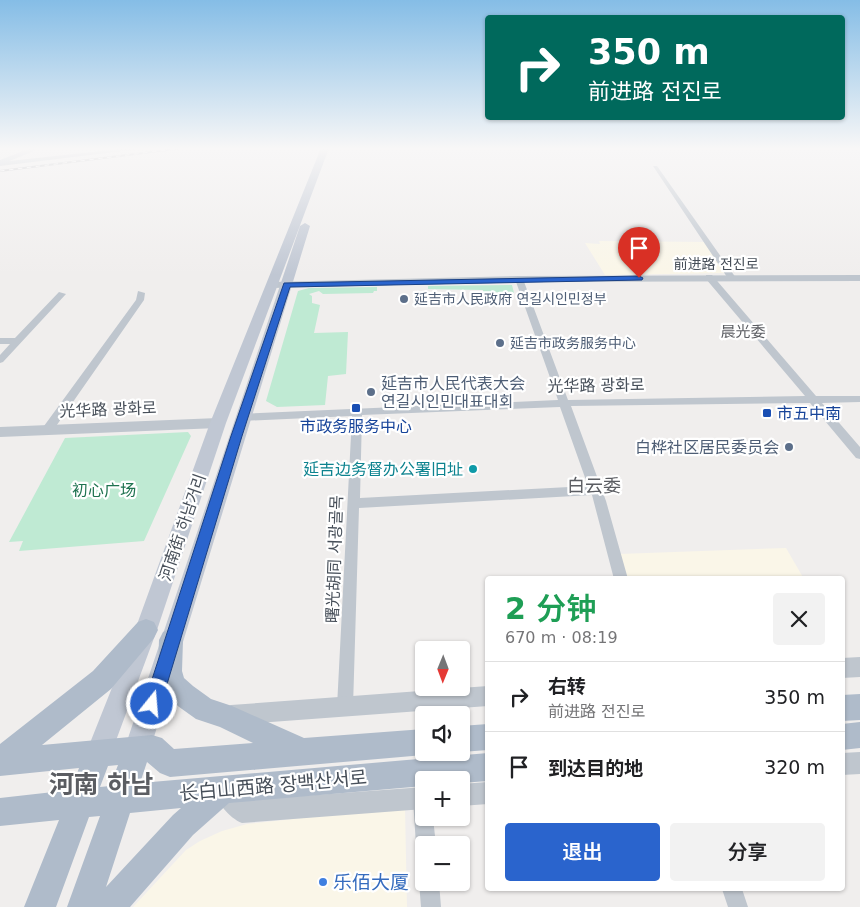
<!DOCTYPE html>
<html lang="zh">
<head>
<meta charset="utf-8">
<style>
	body { margin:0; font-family:"DejaVu Sans","Noto Sans SC","Noto Sans KR",sans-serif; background:#f2f2f2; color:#202124; height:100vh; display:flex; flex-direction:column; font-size:19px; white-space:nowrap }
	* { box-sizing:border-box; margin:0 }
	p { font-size:16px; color:#757577 }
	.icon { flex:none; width:28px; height:28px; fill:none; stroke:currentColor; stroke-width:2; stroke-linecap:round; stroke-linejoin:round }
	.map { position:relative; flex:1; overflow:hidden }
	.sheet { position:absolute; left:485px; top:576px; width:360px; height:315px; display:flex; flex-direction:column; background:#fff; border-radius:5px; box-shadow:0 1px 4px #0004 }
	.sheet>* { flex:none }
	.guide { position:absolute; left:485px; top:15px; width:360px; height:105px; border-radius:5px; box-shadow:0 1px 4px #0004; background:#00695c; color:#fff; overflow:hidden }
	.needle { width:32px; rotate:181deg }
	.buttons { position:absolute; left:415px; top:641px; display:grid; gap:10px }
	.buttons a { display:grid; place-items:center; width:55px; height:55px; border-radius:5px; background:#fff; box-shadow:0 1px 4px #0004; font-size:25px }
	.pin { position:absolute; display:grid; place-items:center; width:42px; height:42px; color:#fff; margin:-51px -21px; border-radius:50% 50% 50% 0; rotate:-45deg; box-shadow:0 0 5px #0007 }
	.pin .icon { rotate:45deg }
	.me { position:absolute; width:55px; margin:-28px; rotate:17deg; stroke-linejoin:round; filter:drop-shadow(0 0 4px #0008) }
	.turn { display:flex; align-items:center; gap:18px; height:105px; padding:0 20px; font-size:22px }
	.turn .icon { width:65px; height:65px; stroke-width:2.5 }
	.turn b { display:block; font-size:35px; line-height:42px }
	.round { display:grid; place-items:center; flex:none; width:52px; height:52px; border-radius:5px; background:#f2f2f2 }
	.head { display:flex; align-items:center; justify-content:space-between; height:85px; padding:0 20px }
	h1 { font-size:30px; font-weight:600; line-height:38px; color:#1e9e55 }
	.action { display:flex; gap:10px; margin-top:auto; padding:10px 20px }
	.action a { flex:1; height:58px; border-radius:5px; background:#2a64cd; color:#fff; font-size:20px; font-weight:600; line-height:58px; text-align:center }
	.action a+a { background:#f2f2f2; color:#202124 }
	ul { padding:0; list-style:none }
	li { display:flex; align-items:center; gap:15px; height:70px; padding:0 20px; border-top:1px solid #e0e0e0 }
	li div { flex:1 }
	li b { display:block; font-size:19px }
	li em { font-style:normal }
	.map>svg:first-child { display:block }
	.commercial { fill:#faf6e8 }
	.green { fill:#bfead3 }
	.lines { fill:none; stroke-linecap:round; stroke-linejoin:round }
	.minor { fill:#bfc6ce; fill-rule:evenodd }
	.tertiary { fill:#bfc6ce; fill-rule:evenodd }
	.secondary { fill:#c0c7d3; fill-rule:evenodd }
	.primary { fill:#afbbca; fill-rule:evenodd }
	.rail-casing { stroke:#b0b2b7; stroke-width:2 }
	.rail { stroke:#fff; stroke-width:1; stroke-dasharray:4.5; stroke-linecap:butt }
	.route { fill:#2a64cd; stroke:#1b4185 }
	.service-dot { fill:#5c6f8a; stroke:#fff; stroke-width:2 }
	.transit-dot { fill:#1a4fb4; stroke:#fff; stroke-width:2 }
	.culture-dot { fill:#0f9aa8; stroke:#fff; stroke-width:2 }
	.shop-dot { fill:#3f7fe0; stroke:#fff; stroke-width:2 }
	.labels { text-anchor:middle; stroke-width:4.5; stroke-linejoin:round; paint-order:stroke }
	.far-street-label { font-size:14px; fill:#474f59; stroke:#fff }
	.far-service-label { font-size:14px; fill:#4e5e75; stroke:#fff; text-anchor:start }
	.far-neighbourhood-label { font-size:15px; fill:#5b5d62; stroke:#fff }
	.service-label { font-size:16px; fill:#4e5e75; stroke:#fff; text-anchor:start }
	.street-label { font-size:16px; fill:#474f59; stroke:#fff }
	.transit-label { font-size:16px; fill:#164399; stroke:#fff; text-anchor:start }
	.culture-label { font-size:16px; fill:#0d838f; stroke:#fff; text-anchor:end }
	.park-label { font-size:16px; fill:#1f7350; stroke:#fff }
	.neighbourhood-label { font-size:18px; fill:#5b5d62; stroke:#fff }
	.near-street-label { font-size:19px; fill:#474f59; stroke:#fff }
	.near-shop-label { font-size:19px; fill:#366cbe; stroke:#fff; text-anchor:start }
	.near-district-label { font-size:25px; font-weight:bold; fill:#5b5d62; stroke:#fff }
</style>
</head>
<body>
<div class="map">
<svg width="860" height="907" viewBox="0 0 860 907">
	<rect width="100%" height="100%" fill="#f0eeed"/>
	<path class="commercial" d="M 599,241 L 706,242 L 727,273 L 605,275 L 585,243 L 600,244 Z
		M 786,548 L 804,579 L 628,579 L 619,554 Z
		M 405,807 L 407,907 L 133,907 L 186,850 L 200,841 L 222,831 L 247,824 Z"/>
	<path class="green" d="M 512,285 L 514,293 L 483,292 L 483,290 L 428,289 L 428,286 Z
		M 377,287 L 377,291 L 374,291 L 373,293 L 323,294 L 319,291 L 309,294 L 312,296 L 312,303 L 320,305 L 314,333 L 348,332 L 346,374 L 328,376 L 325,405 L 277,407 L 266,401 L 298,291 L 309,288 Z
		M 188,432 L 191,436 L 144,541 L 19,551 L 23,541 L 9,542 L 65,438 Z"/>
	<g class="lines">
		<path class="minor" d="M 653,166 L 657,166 L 736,278 L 735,280 L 729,280 Z
			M 706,275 L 712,275 L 816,396 L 860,396 L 860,402 L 822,403 L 860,447 L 860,459 L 856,458 L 810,403 L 571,406 L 606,501 L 628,579 L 614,579 L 592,495 L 359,508 L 353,707 L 351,713 L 345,715 L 339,713 L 337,707 L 352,416 L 242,421 L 238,420 L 237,417 L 238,414 L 558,400 L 515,279 L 519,277 L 523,279 L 568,400 L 805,396 L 706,279 ZM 560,407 L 588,486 L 360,498 L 362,415 Z
			M 138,291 L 145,293 L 144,300 L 52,432 L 44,432 L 43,429 L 44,426 L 136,300 Z
			M 59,292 L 66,294 L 3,362 L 0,363 L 0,355 L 10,344 L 0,344 L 0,338 L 15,338 Z
			M 422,790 L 424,791 L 424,818 L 433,818 L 436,845 L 424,845 L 424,854 L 419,852 L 416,845 L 413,799 L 416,793 Z
			M 424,874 L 424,882 L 439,882 L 441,907 L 421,907 L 419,882 Z
			M 722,889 L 742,889 L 748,907 L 728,907 Z"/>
		<path class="tertiary" d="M 129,148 L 147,148 L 0,166 L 0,162 Z
			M 860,275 L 860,281 L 519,282 L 272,288 L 267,285 L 272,282 L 519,276 Z
			M 218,418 L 223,420 L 224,423 L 223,426 L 218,428 L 0,437 L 0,427 Z
			M 860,657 L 860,677 L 842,678 L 842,658 Z
			M 488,686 L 488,706 L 231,725 L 224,722 L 221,715 L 224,708 L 231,705 Z
			M 860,752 L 860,774 L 842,775 L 842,753 Z
			M 223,778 L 231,781 L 247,800 L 424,787 L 424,809 L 242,823 C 229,818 217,802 212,789 L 215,781 Z
			M 488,782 L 488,804 L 461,806 L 461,784 Z"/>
		<path class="secondary" d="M 31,148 L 41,148 L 0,165 L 0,160 Z
			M 321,148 L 329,148 L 226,423 L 157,630 L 108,762 L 99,766 L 90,762 L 86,753 L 135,630 L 210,423 Z
			M 305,223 L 310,226 L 150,750 L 146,759 L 137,763 L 128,759 L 124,750 L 300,226 Z"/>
		<path class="primary" d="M 146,619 L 154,622 L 158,630 L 154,638 L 111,689 L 42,745 L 152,735 L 162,738 L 174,749 L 253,743 L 220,727 L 196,719 L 175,704 L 165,694 L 158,671 L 159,640 L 163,632 L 171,628 L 179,632 L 183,640 L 182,671 L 184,678 L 193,686 L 211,699 L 232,706 L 304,738 L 424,729 L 424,752 L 431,752 L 424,755 L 170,777 L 160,773 L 147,762 L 140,783 L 488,753 L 488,781 L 461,783 L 461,780 L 424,780 L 424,786 L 229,803 L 193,835 L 130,907 L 67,907 L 100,816 L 89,817 L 56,907 L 24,907 L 59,820 L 0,826 L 0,798 L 71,790 L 79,768 L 0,776 L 0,744 L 93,671 L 138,622 ZM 118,765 L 110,786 L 100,787 L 108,766 ZM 181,808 L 173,815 L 106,887 L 130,813 Z
			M 860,694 L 860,720 L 842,721 L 842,695 Z
			M 860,722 L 860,748 L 842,750 L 842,724 Z
			M 488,724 L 488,750 L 461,752 L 461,726 Z"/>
		<defs>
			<path id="rail" d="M 0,171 L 183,148"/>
		</defs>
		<use href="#rail" class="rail-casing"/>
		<use href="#rail" class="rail"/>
	</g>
	<linearGradient id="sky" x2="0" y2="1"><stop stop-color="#85bde6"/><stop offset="0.54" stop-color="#f8f7f7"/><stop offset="1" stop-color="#f8f7f7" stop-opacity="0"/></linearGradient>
	<rect width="860" height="275" fill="url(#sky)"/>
	<path class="route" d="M 639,276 L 643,278 L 642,280 L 290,287 L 242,436 L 161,704 L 158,709 L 152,712 L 146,709 L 144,704 L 231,436 L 284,283 Z"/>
	<g class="service-dot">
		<circle cx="404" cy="299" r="5"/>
		<circle cx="500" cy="343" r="5"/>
		<circle cx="371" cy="392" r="5"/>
		<circle cx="789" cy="447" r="5"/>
	</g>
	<g class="transit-dot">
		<rect x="351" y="403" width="10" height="10" rx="2.5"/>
		<rect x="762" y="408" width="10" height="10" rx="2.5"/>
	</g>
	<circle class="culture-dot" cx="473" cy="469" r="5"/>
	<circle class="shop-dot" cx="323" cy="882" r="5"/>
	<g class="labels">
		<g class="far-street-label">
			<text x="716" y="269">前进路 전진로</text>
		</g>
		<g class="far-service-label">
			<text x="414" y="304">延吉市人民政府 연길시인민정부</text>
			<text x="510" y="348">延吉市政务服务中心</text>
		</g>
		<g class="far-neighbourhood-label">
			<text x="743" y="337">晨光委</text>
		</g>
		<g class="service-label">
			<text x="381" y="389">延吉市人民代表大会<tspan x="381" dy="18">연길시인민대표대회</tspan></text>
			<text x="779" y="453" text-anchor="end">白桦社区居民委员会</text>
		</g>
		<g class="street-label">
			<text transform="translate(596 385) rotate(-1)" y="6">光华路 광화로</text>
			<text transform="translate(108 409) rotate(-2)" y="6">光华路 광화로</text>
			<text transform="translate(182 527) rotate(-71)" y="6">河南街 하남거리</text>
			<text transform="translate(334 559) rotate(-88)" y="6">曙光胡同 서광골목</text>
		</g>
		<g class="transit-label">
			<text x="777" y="419">市五中南</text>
			<text x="356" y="432" text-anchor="middle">市政务服务中心</text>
		</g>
		<g class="culture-label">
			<text x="463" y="475">延吉边务督办公署旧址</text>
		</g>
		<g class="park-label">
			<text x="104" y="496">初心广场</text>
		</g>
		<g class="neighbourhood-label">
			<text x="594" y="492">白云委</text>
		</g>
		<g class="near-street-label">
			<text transform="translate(273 785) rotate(-5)" y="7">长白山西路 장백산서로</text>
		</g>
		<g class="near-shop-label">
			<text x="333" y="889">乐佰大厦</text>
		</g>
		<g class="near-district-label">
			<text x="101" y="793">河南 하남</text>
		</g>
	</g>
</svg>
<div class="buttons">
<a><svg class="needle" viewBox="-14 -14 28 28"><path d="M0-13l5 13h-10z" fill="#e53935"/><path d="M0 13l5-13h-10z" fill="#757577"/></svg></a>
<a><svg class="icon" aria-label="sound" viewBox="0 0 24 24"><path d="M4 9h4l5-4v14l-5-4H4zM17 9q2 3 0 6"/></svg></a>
<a>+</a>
<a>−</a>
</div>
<div class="pin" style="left:639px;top:278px;background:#d93025"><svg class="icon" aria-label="arrive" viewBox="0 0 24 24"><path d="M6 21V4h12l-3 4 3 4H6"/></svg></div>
<svg class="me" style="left:152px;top:704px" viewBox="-20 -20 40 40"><circle r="17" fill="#2a64cd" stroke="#fff" stroke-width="3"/><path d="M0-11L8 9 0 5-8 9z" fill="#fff"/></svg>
<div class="guide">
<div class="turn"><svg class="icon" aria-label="right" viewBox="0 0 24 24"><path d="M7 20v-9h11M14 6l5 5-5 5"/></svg><div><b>350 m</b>前进路 전진로</div></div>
</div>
<section class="sheet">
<div class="head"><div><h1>2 分钟</h1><p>670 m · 08:19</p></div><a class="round"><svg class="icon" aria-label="close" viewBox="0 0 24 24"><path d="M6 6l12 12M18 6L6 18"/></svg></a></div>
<ul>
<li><svg class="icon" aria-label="right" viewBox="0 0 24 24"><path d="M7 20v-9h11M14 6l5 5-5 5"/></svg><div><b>右转</b><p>前进路 전진로</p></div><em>350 m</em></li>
<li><svg class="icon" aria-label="arrive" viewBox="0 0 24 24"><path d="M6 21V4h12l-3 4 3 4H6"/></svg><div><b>到达目的地</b></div><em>320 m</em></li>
</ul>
<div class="action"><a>退出</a><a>分享</a></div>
</section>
</div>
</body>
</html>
